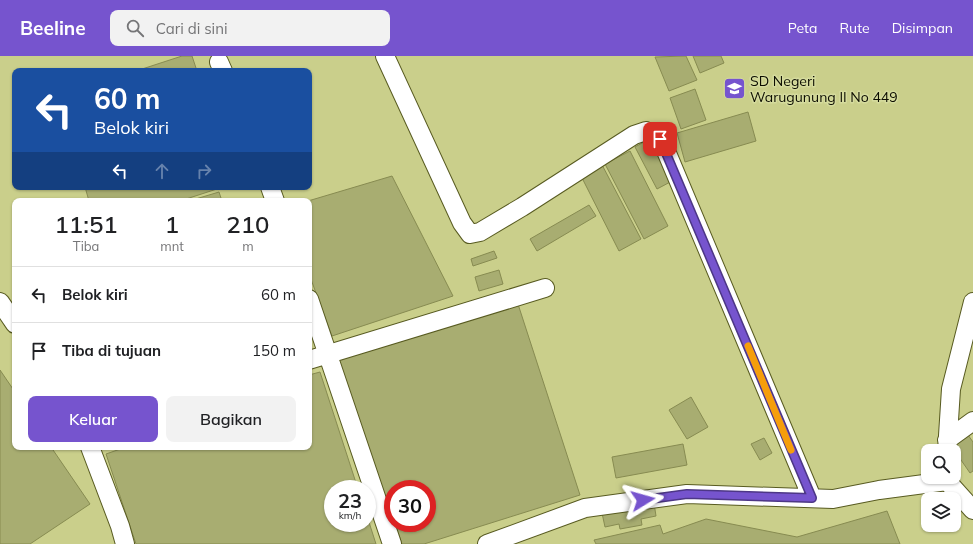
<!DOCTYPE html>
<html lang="id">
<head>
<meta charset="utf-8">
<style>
	body { margin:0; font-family:Mulish,sans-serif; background:#f2f2f2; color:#202124; height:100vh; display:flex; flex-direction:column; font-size:15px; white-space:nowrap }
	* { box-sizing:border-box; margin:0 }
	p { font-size:13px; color:#757577 }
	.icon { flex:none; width:22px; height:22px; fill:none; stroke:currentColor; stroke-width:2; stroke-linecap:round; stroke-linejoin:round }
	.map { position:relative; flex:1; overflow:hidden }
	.panel { position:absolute; left:12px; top:142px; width:300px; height:252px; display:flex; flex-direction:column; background:#fff; border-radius:8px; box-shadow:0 1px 3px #0004 }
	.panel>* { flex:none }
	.top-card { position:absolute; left:12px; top:12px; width:300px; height:122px; border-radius:8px; box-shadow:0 1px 3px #0004; background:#1a4fa0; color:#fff; overflow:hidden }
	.controls { position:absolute; left:921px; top:388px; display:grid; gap:8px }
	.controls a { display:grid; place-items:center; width:40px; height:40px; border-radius:8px; background:#fff; box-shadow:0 1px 3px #0004; font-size:20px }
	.speed { position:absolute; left:324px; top:424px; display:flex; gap:8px; font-size:20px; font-weight:700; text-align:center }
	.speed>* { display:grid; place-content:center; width:52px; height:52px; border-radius:50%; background:#fff; box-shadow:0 1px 3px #0004; line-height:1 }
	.speed small { font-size:10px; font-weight:400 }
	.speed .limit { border:6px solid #d22; background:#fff; color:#111 }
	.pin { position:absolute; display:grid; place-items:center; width:34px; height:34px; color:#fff; margin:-17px; border-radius:8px; box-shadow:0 2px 6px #0006 }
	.me { position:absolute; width:44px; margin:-22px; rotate:82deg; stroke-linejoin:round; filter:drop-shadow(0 0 3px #0008) }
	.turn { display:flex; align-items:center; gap:14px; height:84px; padding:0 16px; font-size:18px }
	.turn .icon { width:52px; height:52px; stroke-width:2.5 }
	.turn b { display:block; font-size:28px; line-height:34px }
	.lanes { display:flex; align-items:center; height:38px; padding:0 16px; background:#0003; justify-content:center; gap:20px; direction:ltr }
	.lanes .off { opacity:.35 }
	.eta { display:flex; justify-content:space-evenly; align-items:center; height:68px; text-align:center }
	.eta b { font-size:24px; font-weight:600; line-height:28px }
	.primary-button { display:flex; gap:8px; margin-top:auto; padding:8px 16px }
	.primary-button a { flex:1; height:46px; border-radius:8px; background:#7654ce; color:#fff; font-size:16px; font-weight:600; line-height:46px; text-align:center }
	.primary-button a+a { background:#f2f2f2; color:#202124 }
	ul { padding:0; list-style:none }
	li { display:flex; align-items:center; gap:12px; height:56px; padding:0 16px; border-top:1px solid #e0e0e0 }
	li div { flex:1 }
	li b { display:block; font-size:15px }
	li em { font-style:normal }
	header { display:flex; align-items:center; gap:24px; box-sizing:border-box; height:56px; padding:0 20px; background:#7654ce; color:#fff }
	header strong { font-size:19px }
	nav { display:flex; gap:22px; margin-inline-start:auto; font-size:14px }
	.search { width:280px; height:36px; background:#f2f2f2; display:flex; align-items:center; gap:10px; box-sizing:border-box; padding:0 14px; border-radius:8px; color:#757577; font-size:15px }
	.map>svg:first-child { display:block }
	.built { fill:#cacf8b; fill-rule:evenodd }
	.building { fill:#a8ad71; stroke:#878b51 }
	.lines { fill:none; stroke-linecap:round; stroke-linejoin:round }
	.minor-casing { stroke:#585b21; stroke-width:20 }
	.minor { stroke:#fff; stroke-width:18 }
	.route-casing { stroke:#4d3786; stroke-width:10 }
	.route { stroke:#7654ce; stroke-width:7 }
	.slow { stroke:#f59e0b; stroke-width:7 }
	.labels { text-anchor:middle; stroke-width:3; stroke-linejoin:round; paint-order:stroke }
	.poi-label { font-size:14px; fill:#0c0d00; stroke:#d5db9d; text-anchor:start }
</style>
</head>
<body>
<header>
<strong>Beeline</strong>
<div class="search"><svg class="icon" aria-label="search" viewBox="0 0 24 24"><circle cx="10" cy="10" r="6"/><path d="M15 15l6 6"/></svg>Cari di sini</div>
<nav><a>Peta</a><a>Rute</a><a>Disimpan</a></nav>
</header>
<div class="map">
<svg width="973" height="488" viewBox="0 0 973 488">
	<rect width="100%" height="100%" fill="#d5db9d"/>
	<path class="built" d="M 0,0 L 973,0 L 973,488 L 0,488 ZM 15,15 L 309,15 L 309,131 L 15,131 ZM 15,145 L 309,145 L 309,391 L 15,391 ZM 928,395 L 954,395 L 954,421 L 928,421 ZM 333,433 L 367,433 L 367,467 L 333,467 ZM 393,433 L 427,433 L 427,467 L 393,467 ZM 928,443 L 954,443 L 954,469 L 928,469 Z"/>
	<path class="building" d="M 182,0 L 192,0 L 197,15 L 136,15 Z
		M 686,0 L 697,24 L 669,35 L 655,1 Z
		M 693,0 L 721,0 L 724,7 L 700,17 Z
		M 695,33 L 706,64 L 681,73 L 670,42 Z
		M 748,56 L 756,85 L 685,106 L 677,77 Z
		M 651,82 L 674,124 L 657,133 L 635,91 Z
		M 630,95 L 668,170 L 644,183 L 605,108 Z
		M 600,105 L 641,183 L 619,195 L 579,116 Z
		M 392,120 L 453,240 L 332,280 L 309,218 L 308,145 Z
		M 85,131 L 223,131 L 180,145 L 89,145 Z
		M 219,136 L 222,145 L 189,145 Z
		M 589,149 L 596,160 L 537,195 L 530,183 Z
		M 494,195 L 497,202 L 473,210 L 471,203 Z
		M 499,214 L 503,228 L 479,235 L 475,221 Z
		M 517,245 L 580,439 L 424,488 L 402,488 L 395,467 L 427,467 L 427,433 L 393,433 L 393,462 L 337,303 Z
		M 0,314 L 15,336 L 15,391 L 51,391 L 90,448 L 30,488 L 0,488 Z
		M 320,316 L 358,433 L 333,433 L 333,467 L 367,467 L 367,460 L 376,488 L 136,488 L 106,398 L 126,391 L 309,391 L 309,319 Z
		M 691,341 L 708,371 L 687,383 L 669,354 Z
		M 968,379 L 973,386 L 973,415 L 970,417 L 952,391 Z
		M 764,382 L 772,397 L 760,404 L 751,388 Z
		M 683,388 L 687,409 L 616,422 L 612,401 Z
		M 654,447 L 656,460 L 641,463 L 642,469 L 620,473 L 619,468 L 605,471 L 602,457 Z
		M 887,455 L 900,488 L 596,488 L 594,484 L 660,469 L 663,478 L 706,463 L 797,481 Z"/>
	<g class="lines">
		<defs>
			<path id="minor" d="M 385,0 L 462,167 L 470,178 L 480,176 L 522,151 L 634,79 L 646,75 L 661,83 L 812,442
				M 219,6 L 223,15
				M 270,131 L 275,145
				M 309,243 L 392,488
				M 0,246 L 15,268
				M 309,304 L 545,232
				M 947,384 L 973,365
				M 90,391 L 120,470 L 125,488
				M 947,395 L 951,333 L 973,246
				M 947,425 L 973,454
				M 487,488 L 585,452 L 687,438 L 833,443 L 879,434 L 947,425"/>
		</defs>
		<use href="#minor" class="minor-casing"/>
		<use href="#minor" class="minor"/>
	</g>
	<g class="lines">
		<defs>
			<path id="route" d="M 643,444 L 687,438 L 812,442 L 660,83"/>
		</defs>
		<use href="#route" class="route-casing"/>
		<use href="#route" class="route"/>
		<path class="slow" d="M 748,290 L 791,394"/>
	</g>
	<defs>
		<symbol id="school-square" viewBox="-11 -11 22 22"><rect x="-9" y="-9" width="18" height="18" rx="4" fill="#7654ce" stroke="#d5db9d"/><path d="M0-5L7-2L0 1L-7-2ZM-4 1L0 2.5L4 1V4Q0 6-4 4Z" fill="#fff"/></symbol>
	</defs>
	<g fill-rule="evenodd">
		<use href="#school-square" x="722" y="20" width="25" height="25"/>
	</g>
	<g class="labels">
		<g class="poi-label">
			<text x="750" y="30">SD Negeri<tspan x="750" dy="16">Warugunung II No 449</tspan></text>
		</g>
	</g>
</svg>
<div class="controls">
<a><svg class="icon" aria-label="search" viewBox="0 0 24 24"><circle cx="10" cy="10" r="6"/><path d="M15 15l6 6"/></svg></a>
<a><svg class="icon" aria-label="layers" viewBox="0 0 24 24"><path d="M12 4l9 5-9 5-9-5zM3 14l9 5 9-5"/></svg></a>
</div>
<div class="speed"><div>23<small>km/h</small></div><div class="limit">30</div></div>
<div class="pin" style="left:660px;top:83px;background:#d93025"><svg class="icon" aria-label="arrive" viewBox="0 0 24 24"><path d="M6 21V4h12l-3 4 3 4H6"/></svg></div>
<svg class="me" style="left:643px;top:444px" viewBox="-20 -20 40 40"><path d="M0-17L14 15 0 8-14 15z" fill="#7654ce" stroke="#fff" stroke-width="4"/></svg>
<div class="top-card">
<div class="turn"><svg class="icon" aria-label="left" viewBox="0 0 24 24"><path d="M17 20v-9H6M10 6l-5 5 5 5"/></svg><div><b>60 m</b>Belok kiri</div></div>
<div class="lanes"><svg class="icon" aria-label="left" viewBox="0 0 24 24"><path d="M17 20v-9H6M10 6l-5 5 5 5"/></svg><svg class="icon off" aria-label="ahead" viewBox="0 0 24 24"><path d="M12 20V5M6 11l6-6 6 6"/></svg><svg class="icon off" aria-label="right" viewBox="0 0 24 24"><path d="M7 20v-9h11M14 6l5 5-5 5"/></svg></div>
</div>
<section class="panel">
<div class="eta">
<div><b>11:51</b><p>Tiba</p></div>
<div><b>1</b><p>mnt</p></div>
<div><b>210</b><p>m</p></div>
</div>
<ul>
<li><svg class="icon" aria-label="left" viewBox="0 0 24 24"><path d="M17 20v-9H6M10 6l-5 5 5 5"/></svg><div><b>Belok kiri</b></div><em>60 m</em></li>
<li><svg class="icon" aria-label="arrive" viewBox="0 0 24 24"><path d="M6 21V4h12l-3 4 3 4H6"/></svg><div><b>Tiba di tujuan</b></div><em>150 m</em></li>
</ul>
<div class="primary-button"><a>Keluar</a><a>Bagikan</a></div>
</section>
</div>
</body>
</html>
